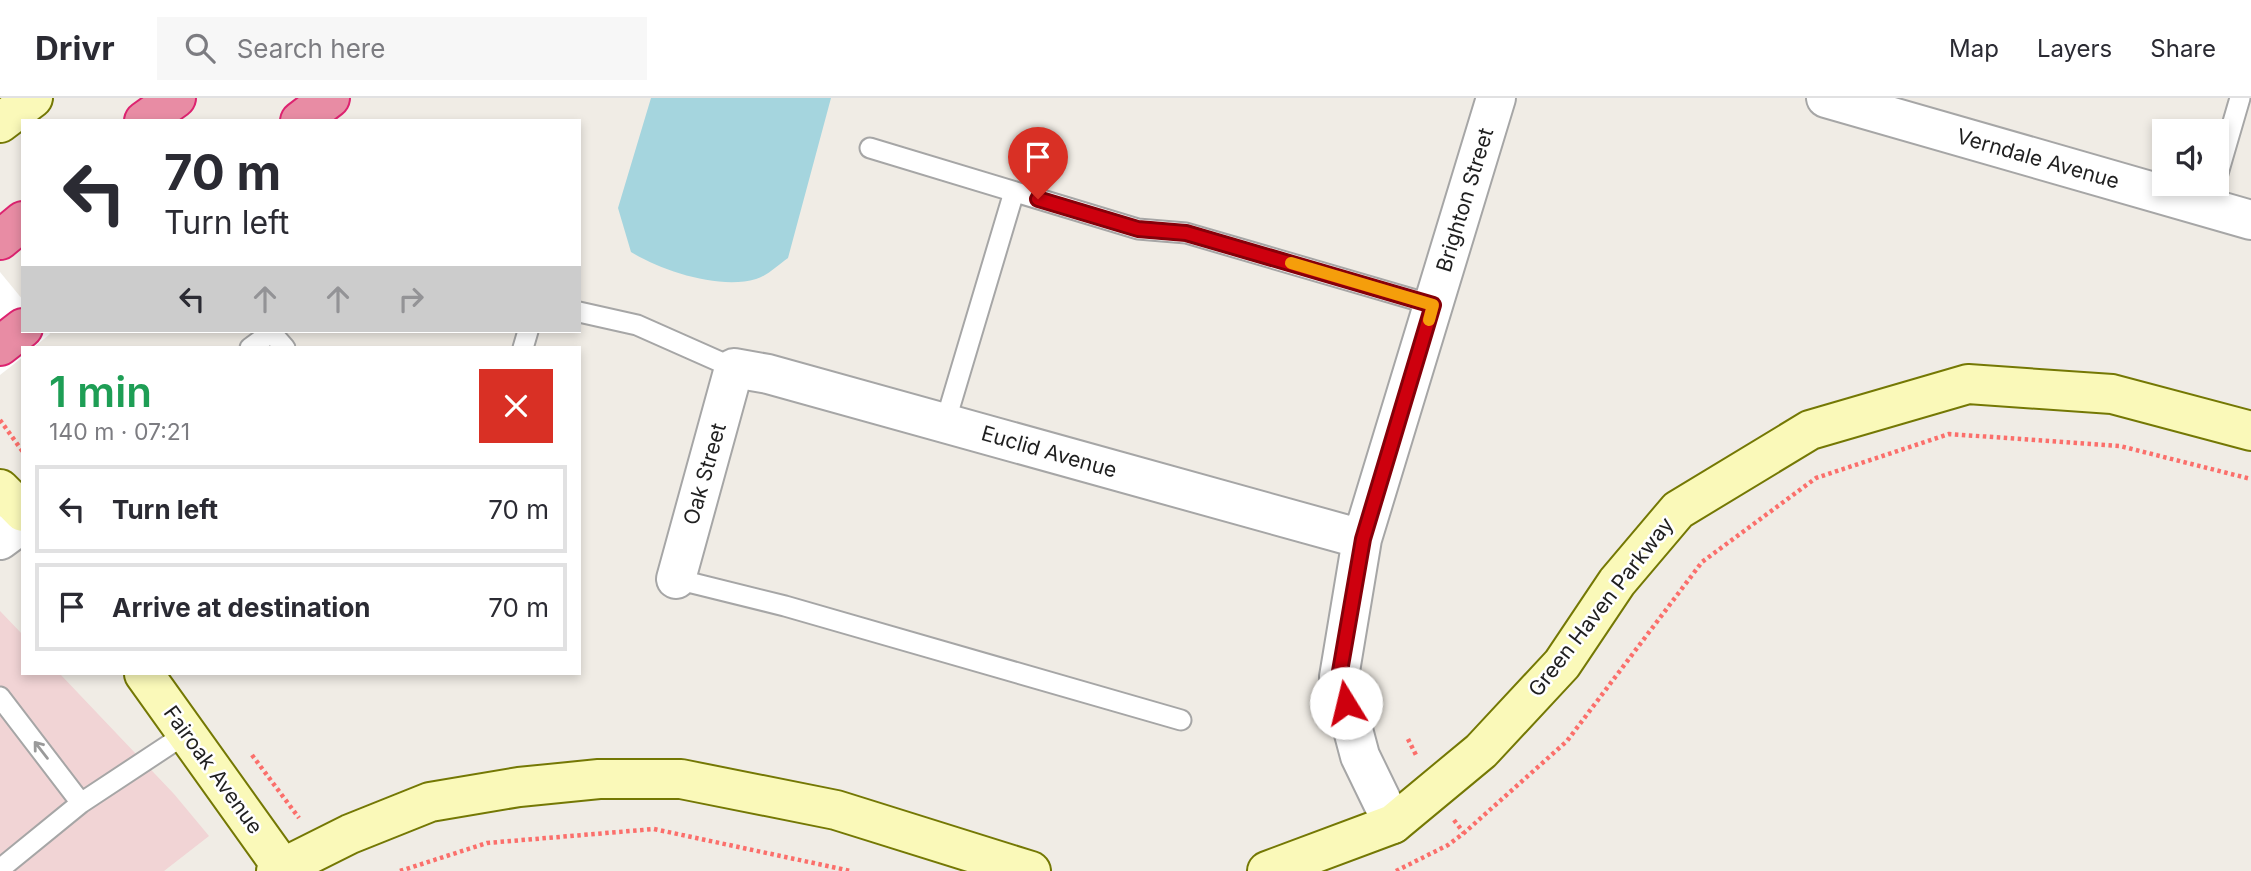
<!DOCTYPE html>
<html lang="en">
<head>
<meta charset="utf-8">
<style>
	body { margin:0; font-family:Inter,sans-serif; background:#f7f7f7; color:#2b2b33; height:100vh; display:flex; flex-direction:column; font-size:26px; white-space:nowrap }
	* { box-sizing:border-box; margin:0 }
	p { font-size:23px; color:#7c7c81 }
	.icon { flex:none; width:38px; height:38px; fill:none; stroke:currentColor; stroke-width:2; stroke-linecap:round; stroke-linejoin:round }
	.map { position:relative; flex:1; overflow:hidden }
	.details { position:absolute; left:21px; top:248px; width:560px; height:329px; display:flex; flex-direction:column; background:#fff; border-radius:0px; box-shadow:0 4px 10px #0003 }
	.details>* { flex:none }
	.guide { position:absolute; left:21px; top:21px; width:560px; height:214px; border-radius:0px; box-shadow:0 4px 10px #0003; background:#fff; color:#2b2b33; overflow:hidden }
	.tools { position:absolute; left:2152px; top:21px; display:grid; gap:14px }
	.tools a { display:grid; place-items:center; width:77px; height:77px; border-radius:0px; background:#fff; box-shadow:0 4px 10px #0003; font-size:35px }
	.pin { position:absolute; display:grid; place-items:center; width:60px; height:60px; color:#fff; margin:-72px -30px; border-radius:50% 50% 50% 0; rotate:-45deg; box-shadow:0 0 7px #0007 }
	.pin .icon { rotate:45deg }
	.me { position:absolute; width:77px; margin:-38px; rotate:351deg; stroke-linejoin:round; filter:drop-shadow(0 0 5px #0008) }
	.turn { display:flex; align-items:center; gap:24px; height:147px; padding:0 28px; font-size:32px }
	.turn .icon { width:91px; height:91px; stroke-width:2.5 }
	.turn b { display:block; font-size:49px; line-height:60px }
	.lanes { display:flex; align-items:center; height:66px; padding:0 28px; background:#0003; justify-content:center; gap:35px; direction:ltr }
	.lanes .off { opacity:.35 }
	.round { display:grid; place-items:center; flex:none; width:74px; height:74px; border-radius:0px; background:#f7f7f7 }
	.summary { display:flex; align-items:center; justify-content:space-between; height:119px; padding:0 28px }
	h1 { font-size:42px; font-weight:600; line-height:52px; color:#1e9e55 }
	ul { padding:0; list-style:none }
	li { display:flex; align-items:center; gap:21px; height:88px; margin:0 14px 10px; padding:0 14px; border:4px solid #e1e1e2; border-radius:0px }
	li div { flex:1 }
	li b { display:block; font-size:26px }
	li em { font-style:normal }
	header { display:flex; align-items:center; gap:42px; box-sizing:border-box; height:98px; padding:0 35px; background:#fff; border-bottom:2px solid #e1e1e2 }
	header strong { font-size:33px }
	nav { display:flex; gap:38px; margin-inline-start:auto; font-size:24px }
	.search { width:490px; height:63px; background:#f7f7f7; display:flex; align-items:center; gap:18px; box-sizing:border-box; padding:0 24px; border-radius:0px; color:#7c7c81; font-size:26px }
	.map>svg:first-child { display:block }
	.commercial { fill:#f1d4d5 }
	.water { fill:#a5d5de }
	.pier { fill:#fff }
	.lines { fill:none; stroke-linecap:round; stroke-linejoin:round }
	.lane-casing { stroke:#a6a6a6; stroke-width:23 }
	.street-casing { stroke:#a6a6a6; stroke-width:42 }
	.secondary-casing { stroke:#747804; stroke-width:42 }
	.highway-casing { stroke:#dd2370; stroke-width:42 }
	.path { stroke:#fb6f6b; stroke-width:4.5; stroke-dasharray:3.5 3.5; stroke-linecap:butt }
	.lane { stroke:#fff; stroke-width:19 }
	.street { stroke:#fff; stroke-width:38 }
	.secondary { stroke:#faf9b9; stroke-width:38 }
	.highway { stroke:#e88ca4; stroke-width:38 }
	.oneway { stroke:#9a9a9a }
	.route-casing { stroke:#860009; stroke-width:18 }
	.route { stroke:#ce000e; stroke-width:12 }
	.slow { stroke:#f59e0b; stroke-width:12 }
	.labels { text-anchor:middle; stroke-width:5; stroke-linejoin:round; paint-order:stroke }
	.street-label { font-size:21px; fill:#1f1f1f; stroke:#fff }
</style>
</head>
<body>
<header>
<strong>Drivr</strong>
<div class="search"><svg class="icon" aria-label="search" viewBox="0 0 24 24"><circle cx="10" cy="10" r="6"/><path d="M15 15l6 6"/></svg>Search here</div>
<nav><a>Map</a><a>Layers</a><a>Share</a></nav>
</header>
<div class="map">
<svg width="2251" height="773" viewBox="0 0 2251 773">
	<rect width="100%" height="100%" fill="#f0ece5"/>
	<path class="commercial" d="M 0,513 L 23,537 L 23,576 L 60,576 L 174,696 L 209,738 L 164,773 L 0,773 Z"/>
	<path class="water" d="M 651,0 L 831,0 L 788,160 C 778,167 767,178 756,181 C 720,192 662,173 631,154 L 618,110 Z"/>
	<path class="pier" d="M 0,174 L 23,202 L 23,233 L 48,233 L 50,236 L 33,250 L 23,250 L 23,259 L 0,277 Z"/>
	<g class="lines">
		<defs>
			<path id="lane" d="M 870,50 L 1138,131 L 1186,135 L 1433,207
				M 2217,79 L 2240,0
				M 579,214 L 637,227 L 734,270
				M 271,234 L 285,250
				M 250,250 L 273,233
				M 523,250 L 528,233
				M 945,325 L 1014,94
				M 676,481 L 785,508 L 1181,622
				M 0,599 L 81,705
				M 0,771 L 81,705 L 187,635"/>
			<path id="street" d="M 1826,0 L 2251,122
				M 0,442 L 23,425
				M 676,481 L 734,270 L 768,276 L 1362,441
				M 1393,726 L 1360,658 L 1339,579 L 1362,441 L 1496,0"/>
			<path id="secondary" d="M 0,25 L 33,0
				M 0,391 L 23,414
				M 144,576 L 282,769
				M 276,773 L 350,736 L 430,704 L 519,689 L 599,681 L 681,681 L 836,712 L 1031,773
				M 1267,773 L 1393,726 L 1481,653 L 1562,566 L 1617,484 L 1678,412 L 1810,332 L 1968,286 L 2112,296 L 2251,333"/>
			<path id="highway" d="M 144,23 L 176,0
				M 300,23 L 330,0
				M 0,142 L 23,123
				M 0,248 L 23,230"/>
		</defs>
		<use href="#lane" class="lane-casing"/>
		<use href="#street" class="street-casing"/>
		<use href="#secondary" class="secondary-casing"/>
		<use href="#highway" class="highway-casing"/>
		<path class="path" d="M 0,322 L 23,354
			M 1408,641 L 1416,657
			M 252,657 L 299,720
			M 1454,722 L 1464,735
			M 400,773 L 487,745 L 654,731 L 851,773
			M 1396,773 L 1448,747 L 1464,735 L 1567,643 L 1702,464 L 1816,380 L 1949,336 L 2120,348 L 2251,381"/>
		<use href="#lane" class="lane"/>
		<use href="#street" class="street"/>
		<use href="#secondary" class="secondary"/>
		<use href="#highway" class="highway"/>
	</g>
	<defs><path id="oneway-shaft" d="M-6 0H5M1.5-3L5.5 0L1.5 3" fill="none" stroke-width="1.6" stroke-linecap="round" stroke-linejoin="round" transform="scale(1.75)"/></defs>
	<use class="oneway" href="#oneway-shaft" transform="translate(41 652) rotate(-128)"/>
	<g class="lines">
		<defs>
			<path id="route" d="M 1038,101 L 1138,131 L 1186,135 L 1433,207 L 1363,441 L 1339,579 L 1346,605"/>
		</defs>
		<use href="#route" class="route-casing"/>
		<use href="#route" class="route"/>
		<path class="slow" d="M 1291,165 L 1433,207 L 1429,222"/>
	</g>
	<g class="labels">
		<g class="street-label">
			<text transform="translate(2038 61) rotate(16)" y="7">Verndale Avenue</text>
			<text transform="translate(1465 102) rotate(-73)" y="7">Brighton Street</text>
			<text transform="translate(1049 354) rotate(16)" y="7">Euclid Avenue</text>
			<text transform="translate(705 376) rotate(-74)" y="7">Oak Street</text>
			<text transform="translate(1601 509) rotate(-52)" y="7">Green Haven Parkway</text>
			<text transform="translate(213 672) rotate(54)" y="7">Fairoak Avenue</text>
		</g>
	</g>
</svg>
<div class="tools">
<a><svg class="icon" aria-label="sound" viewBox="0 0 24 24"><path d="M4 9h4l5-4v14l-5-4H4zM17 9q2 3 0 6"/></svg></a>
</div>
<div class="pin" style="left:1038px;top:101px;background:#d93025"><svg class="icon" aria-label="arrive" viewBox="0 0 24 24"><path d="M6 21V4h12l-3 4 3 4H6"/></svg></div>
<svg class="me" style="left:1346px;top:605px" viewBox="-20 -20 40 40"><circle r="19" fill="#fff"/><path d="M0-13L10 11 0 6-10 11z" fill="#ce000e"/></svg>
<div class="guide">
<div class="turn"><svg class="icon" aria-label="left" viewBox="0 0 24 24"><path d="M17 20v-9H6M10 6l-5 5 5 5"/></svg><div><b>70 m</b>Turn left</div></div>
<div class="lanes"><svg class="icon" aria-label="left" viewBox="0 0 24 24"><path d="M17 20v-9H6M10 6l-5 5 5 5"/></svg><svg class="icon off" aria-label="ahead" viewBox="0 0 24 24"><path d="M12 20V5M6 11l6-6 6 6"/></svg><svg class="icon off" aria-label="ahead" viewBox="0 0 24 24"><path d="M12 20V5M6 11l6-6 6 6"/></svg><svg class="icon off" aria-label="right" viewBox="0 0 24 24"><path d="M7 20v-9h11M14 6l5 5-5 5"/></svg></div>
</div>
<section class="details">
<div class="summary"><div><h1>1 min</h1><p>140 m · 07:21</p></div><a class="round" style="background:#d93025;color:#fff"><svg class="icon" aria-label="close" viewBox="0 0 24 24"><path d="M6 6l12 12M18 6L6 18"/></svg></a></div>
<ul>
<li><svg class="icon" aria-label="left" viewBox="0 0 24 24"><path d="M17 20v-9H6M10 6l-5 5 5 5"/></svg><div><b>Turn left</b></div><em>70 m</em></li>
<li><svg class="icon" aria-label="arrive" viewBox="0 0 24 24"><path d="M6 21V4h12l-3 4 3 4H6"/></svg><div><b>Arrive at destination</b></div><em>70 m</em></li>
</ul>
</section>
</div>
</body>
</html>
